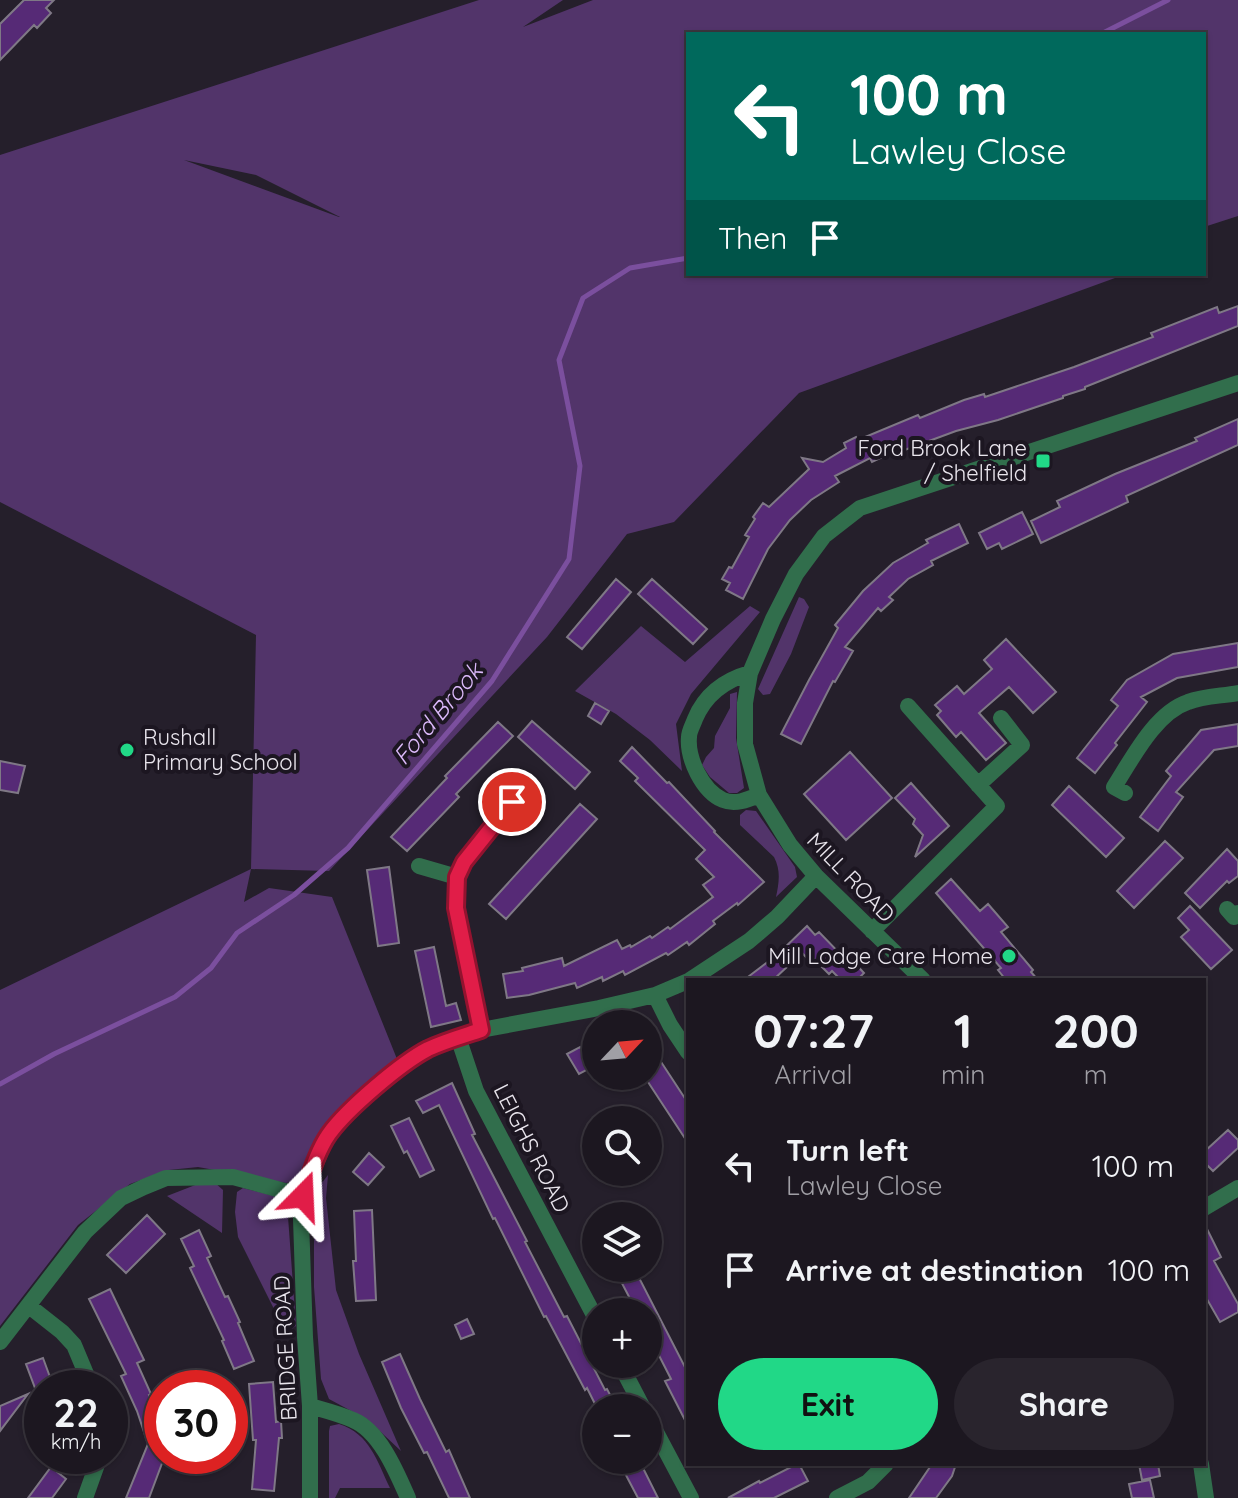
<!DOCTYPE html>
<html lang="en">
<head>
<meta charset="utf-8">
<style>
	body { margin:0; font-family:Quicksand,sans-serif; background:#29242d; color:#f1f3f6; height:100vh; display:flex; flex-direction:column; font-size:30px; white-space:nowrap }
	* { box-sizing:border-box; margin:0 }
	p { font-size:26px; color:#a09fa5 }
	.icon { flex:none; width:44px; height:44px; fill:none; stroke:currentColor; stroke-width:2; stroke-linecap:round; stroke-linejoin:round }
	.map { position:relative; flex:1; overflow:hidden }
	.drawer { position:absolute; left:686px; top:978px; width:520px; height:488px; display:flex; flex-direction:column; background:#1c1720; border-radius:0px; box-shadow:0 2px 6px #0004,0 0 0 2px #3a363e }
	.drawer>* { flex:none }
	.guide { position:absolute; left:686px; top:32px; width:520px; height:244px; border-radius:0px; box-shadow:0 2px 6px #0004,0 0 0 2px #3a363e; background:#00695c; color:#fff; overflow:hidden }
	.needle { width:52px; rotate:64deg }
	.tools { position:absolute; left:582px; top:1010px; display:grid; gap:16px }
	.tools a { display:grid; place-items:center; width:80px; height:80px; border-radius:50%; background:#1c1720; box-shadow:0 2px 6px #0004,0 0 0 2px #3a363e; font-size:40px }
	.speed { position:absolute; left:24px; top:1370px; display:flex; gap:16px; font-size:40px; font-weight:700; text-align:center }
	.speed>* { display:grid; place-content:center; width:104px; height:104px; border-radius:50%; background:#1c1720; box-shadow:0 2px 6px #0004,0 0 0 2px #3a363e; line-height:1 }
	.speed small { font-size:20px; font-weight:400 }
	.speed .limit { border:12px solid #d22; background:#fff; color:#111 }
	.pin { position:absolute; display:grid; place-items:center; width:68px; height:68px; color:#fff; margin:-34px; border:4px solid #fff; border-radius:50%; box-shadow:0 2px 8px #0007 }
	.me { position:absolute; width:88px; margin:-44px; rotate:21deg; stroke-linejoin:round; filter:drop-shadow(0 0 6px #0008) }
	.turn { display:flex; align-items:center; gap:28px; height:168px; padding:0 32px; font-size:36px }
	.turn .icon { width:104px; height:104px; stroke-width:2.5 }
	.turn b { display:block; font-size:56px; line-height:68px }
	.then { display:flex; align-items:center; height:76px; padding:0 32px; background:#0003; gap:16px; font-size:30px }
	.eta { display:flex; justify-content:space-evenly; align-items:center; height:136px; text-align:center }
	.eta b { font-size:48px; font-weight:700; line-height:56px }
	.primary-button { display:flex; gap:16px; margin-top:auto; padding:16px 32px }
	.primary-button a { flex:1; height:92px; border-radius:48px; background:#21d887; color:#111; font-size:32px; font-weight:700; line-height:92px; text-align:center }
	.primary-button a+a { background:#29242d; color:#f1f3f6 }
	ul { padding:0; list-style:none }
	li { display:flex; align-items:center; gap:24px; height:104px; padding:0 32px }
	li div { flex:1 }
	li b { display:block; font-size:30px }
	li em { font-style:normal }
	.map>svg:first-child { display:block }
	.green { fill:#52346a; fill-rule:evenodd }
	.lines { fill:none; stroke-linecap:round; stroke-linejoin:round }
	.stream { stroke:#7b4f9e; stroke-width:5 }
	.building { fill:#562a76; stroke:#7f7886; stroke-width:2 }
	.minor { stroke:#316e4c; stroke-width:16 }
	.route-casing { stroke:#92132f; stroke-width:20 }
	.route { stroke:#e11d48; stroke-width:14 }
	.poi-dot { fill:#21d887; stroke:#1c1621; stroke-width:3 }
	.labels { text-anchor:middle; stroke-width:8; stroke-linejoin:round; paint-order:stroke }
	.poi-label { font-size:22px; fill:#e9e5ed; stroke:#1c1621; text-anchor:end }
	.street-label { font-size:22px; fill:#e9e5ed; stroke:#1c1621 }
	.water-label { font-size:24px; font-style:italic; fill:#dcbafb; stroke:#1c1621 }
</style>
</head>
<body>
<div class="map">
<svg width="1238" height="1498" viewBox="0 0 1238 1498">
	<rect width="100%" height="100%" fill="#251f2b"/>
	<path class="green" d="M 479,0 L 563,0 L 523,27 L 593,0 L 1238,0 L 1238,216 L 1204,227 L 1204,34 L 688,34 L 688,274 L 1126,274 L 799,393 L 674,522 L 627,534 L 547,637 L 329,871 L 251,869 L 244,902 L 269,888 L 332,897 L 397,1059 L 326,1125 L 296,1180 L 286,1183 L 198,1167 L 169,1170 L 130,1184 L 78,1225 L 0,1326 L 0,990 L 251,869 L 256,635 L 0,502 L 0,155 ZM 184,160 L 256,175 L 340,217 L 339,217 Z
		M 799,597 L 804,599 L 809,607 L 791,654 L 770,694 L 763,695 L 758,689 Z
		M 750,606 L 760,612 L 691,694 L 676,724 L 682,771 L 650,740 L 616,714 L 575,691 L 641,626 L 685,662 Z
		M 737,692 L 736,738 L 744,788 L 737,793 L 729,793 L 710,777 L 702,765 L 706,757 L 714,748 L 715,736 L 730,708 L 730,694 Z
		M 746,810 L 756,811 L 795,867 L 797,877 L 776,897 C 779,882 781,871 774,857 L 740,825 L 740,815 Z
		M 328,1175 L 326,1198 L 336,1290 L 359,1354 L 401,1451 L 368,1420 L 329,1399 L 321,1379 L 314,1287 L 314,1193 Z
		M 203,1182 L 214,1182 L 223,1190 L 222,1233 L 167,1196 Z
		M 243,1188 L 283,1198 L 287,1203 L 296,1326 L 290,1330 L 283,1327 L 238,1237 L 235,1212 L 237,1192 Z
		M 339,1424 C 370,1434 377,1461 390,1488 L 340,1488 L 335,1498 L 329,1498 L 329,1431 L 330,1426 Z"/>
	<g class="lines">
		<path class="stream" d="M 1101,34 L 1168,0
			M 0,1084 L 54,1054 L 175,997 L 211,968 L 237,933 L 294,895 L 348,848 L 492,681 L 569,559 L 580,466 L 559,360 L 583,298 L 630,268 L 688,258"/>
	</g>
	<path class="building" d="M 24,0 L 54,0 L 46,8 L 51,13 L 37,28 L 34,25 L 0,60 L 0,24 Z
		M 1238,306 L 1238,326 L 1085,387 L 1085,389 L 1063,396 L 1063,398 L 998,420 L 956,431 L 891,455 L 891,453 L 872,462 L 870,458 L 835,476 L 839,482 L 811,500 L 790,520 L 768,549 L 743,599 L 726,590 L 730,583 L 722,579 L 729,567 L 732,568 L 749,537 L 745,535 L 755,519 L 753,517 L 763,503 L 769,507 L 809,469 L 802,458 L 823,462 L 846,448 L 844,443 L 856,437 L 858,440 L 918,415 L 920,418 L 964,400 L 984,394 L 985,397 L 1074,367 L 1153,337 L 1151,333 L 1217,307 L 1219,313 Z
		M 1238,419 L 1238,445 L 1126,496 L 1128,502 L 1041,543 L 1031,521 L 1060,507 L 1057,501 L 1115,474 L 1197,441 L 1195,438 Z
		M 1022,512 L 1033,534 L 1002,549 L 999,543 L 987,549 L 979,533 Z
		M 959,524 L 968,543 L 931,561 L 933,565 L 908,579 L 889,597 L 893,600 L 881,611 L 878,608 L 845,647 L 853,651 L 835,682 L 833,681 L 801,744 L 781,734 L 809,680 L 838,628 L 835,625 L 863,591 L 893,563 L 928,543 L 926,540 Z
		M 616,579 L 631,592 L 582,649 L 567,637 Z
		M 652,579 L 707,629 L 693,644 L 638,594 Z
		M 1006,639 L 1056,692 L 1033,713 L 1009,687 L 979,713 L 1006,743 L 986,760 L 961,732 L 956,737 L 937,715 L 941,711 L 935,705 L 957,686 L 964,694 L 992,669 L 984,660 Z
		M 1238,643 L 1238,667 L 1177,678 L 1141,697 L 1147,702 L 1115,743 L 1117,745 L 1095,773 L 1077,758 L 1118,706 L 1111,700 L 1127,680 L 1173,654 Z
		M 595,703 L 609,711 L 601,724 L 588,716 Z
		M 532,721 L 590,772 L 575,789 L 518,737 Z
		M 498,722 L 513,736 L 456,794 L 459,797 L 407,851 L 391,837 L 447,778 L 445,776 Z
		M 1238,724 L 1238,746 L 1214,750 L 1176,792 L 1183,797 L 1158,831 L 1140,817 L 1171,776 L 1166,771 L 1201,730 Z
		M 632,747 L 667,783 L 669,782 L 715,831 L 714,832 L 764,882 L 738,905 L 737,903 L 713,921 L 715,924 L 689,945 L 687,942 L 668,955 L 666,953 L 625,975 L 623,971 L 603,981 L 602,977 L 577,988 L 575,983 L 529,995 L 507,998 L 503,974 L 523,971 L 522,968 L 562,958 L 564,966 L 617,940 L 622,949 L 630,945 L 631,947 L 650,936 L 652,938 L 668,927 L 670,929 L 713,897 L 703,885 L 714,877 L 696,859 L 705,850 L 635,781 L 638,778 L 620,761 Z
		M 850,752 L 892,798 L 846,840 L 804,794 Z
		M 0,761 L 25,766 L 18,793 L 0,790 Z
		M 911,783 L 949,826 L 915,857 L 923,835 L 913,824 L 915,819 L 895,798 Z
		M 1069,786 L 1124,838 L 1106,857 L 1052,805 Z
		M 580,804 L 597,819 L 506,919 L 489,904 Z
		M 1165,841 L 1183,858 L 1134,908 L 1117,891 Z
		M 1227,849 L 1238,861 L 1238,876 L 1229,883 L 1227,881 L 1200,908 L 1185,893 Z
		M 389,867 L 399,943 L 378,946 L 367,870 Z
		M 951,879 L 980,911 L 988,904 L 1008,927 L 1001,932 L 1033,970 L 1031,972 L 1038,980 L 1006,980 L 998,970 L 1001,968 L 936,893 Z
		M 1190,906 L 1232,950 L 1211,969 L 1181,937 L 1189,930 L 1178,918 Z
		M 807,926 L 815,935 L 819,932 L 847,961 L 850,958 L 864,973 L 857,980 L 841,980 L 832,971 L 829,974 L 812,957 L 809,960 L 802,953 L 773,980 L 744,980 L 777,955 Z
		M 434,947 L 446,1006 L 456,1003 L 461,1020 L 431,1027 L 415,951 Z
		M 648,1042 L 688,1103 L 688,1143 L 648,1082 Z
		M 596,1046 L 596,1065 L 579,1074 L 567,1054 L 580,1047 L 583,1053 Z
		M 452,1083 L 475,1134 L 472,1135 L 527,1241 L 525,1242 L 564,1317 L 567,1316 L 605,1390 L 607,1389 L 617,1408 L 597,1408 L 587,1388 L 585,1390 L 546,1316 L 544,1317 L 495,1218 L 493,1219 L 439,1105 L 423,1113 L 416,1101 Z
		M 409,1118 L 434,1170 L 420,1177 L 407,1151 L 404,1153 L 391,1126 Z
		M 1228,1130 L 1238,1140 L 1238,1148 L 1213,1171 L 1204,1162 L 1204,1152 Z
		M 369,1153 L 384,1167 L 368,1185 L 353,1172 Z
		M 372,1210 L 376,1300 L 356,1301 L 353,1261 L 356,1261 L 354,1211 Z
		M 147,1215 L 165,1234 L 126,1273 L 107,1255 Z
		M 1204,1223 L 1221,1257 L 1214,1261 L 1238,1304 L 1238,1312 L 1220,1322 L 1204,1294 Z
		M 199,1230 L 211,1256 L 207,1258 L 225,1297 L 228,1296 L 240,1322 L 238,1323 L 254,1361 L 234,1369 L 222,1341 L 224,1340 L 190,1268 L 194,1266 L 181,1239 Z
		M 614,1268 L 634,1268 L 688,1373 L 688,1426 L 665,1381 L 671,1379 L 648,1334 L 648,1312 L 637,1312 Z
		M 110,1289 L 144,1360 L 137,1363 L 151,1394 L 149,1395 L 162,1426 L 162,1457 L 164,1458 L 149,1498 L 126,1498 L 148,1444 L 137,1411 L 121,1376 L 126,1374 L 89,1299 Z
		M 467,1319 L 474,1334 L 461,1339 L 455,1325 Z
		M 400,1354 L 420,1399 L 446,1452 L 449,1450 L 470,1498 L 449,1498 L 427,1452 L 424,1453 L 401,1408 L 382,1362 Z
		M 43,1358 L 54,1388 L 35,1388 L 26,1364 Z
		M 273,1382 L 276,1422 L 281,1421 L 282,1438 L 279,1438 L 274,1491 L 252,1489 L 256,1440 L 253,1440 L 249,1384 Z
		M 28,1394 L 0,1431 L 0,1406 Z
		M 618,1460 L 639,1460 L 658,1498 L 638,1498 Z
		M 797,1464 L 799,1464 L 808,1481 L 774,1498 L 728,1498 L 759,1481 L 760,1483 Z
		M 932,1464 L 956,1464 L 952,1476 L 936,1498 L 909,1498 Z
		M 1139,1464 L 1158,1464 L 1160,1476 L 1142,1480 Z
		M 51,1467 L 66,1479 L 52,1498 L 28,1498 Z
		M 1150,1480 L 1154,1498 L 1132,1498 L 1129,1484 Z"/>
	<g class="lines">
		<path class="minor" d="M 750,673 C 725,680 705,695 695,719 C 693,725 689,731 689,737 C 687,758 702,791 723,800 C 735,805 747,800 759,795
			M 514,779 L 536,800
			M 978,785 L 1022,745 L 1001,718
			M 1125,793 L 1114,787 C 1132,759 1155,713 1188,702 C 1203,696 1222,696 1238,693
			M 419,866 L 457,877
			M 1227,909 L 1234,917 L 1238,913
			M 872,931 L 997,806 L 908,706
			M 690,980 L 749,941 L 777,917 L 816,876
			M 923,980 L 816,876 L 790,845 L 759,795 L 745,744 L 745,703 L 750,673 L 773,619 L 796,574 L 824,536 L 860,508 L 1238,383
			M 655,995 L 670,1025 L 688,1052
			M 481,1030 L 456,908 L 457,877 L 464,862 L 524,787
			M 458,1037 L 476,1091 L 596,1319
			M 1204,1208 L 1238,1188
			M 29,1306 L 62,1332 L 74,1345 L 92,1388
			M 0,1342 L 85,1232 L 121,1198 L 144,1187 L 166,1178 L 233,1177 L 303,1196
			M 620,1364 L 643,1408
			M 310,1406 C 324,1410 340,1414 353,1420 C 380,1431 397,1473 408,1498
			M 648,1417 L 691,1498
			M 1201,1464 L 1206,1498
			M 85,1498 L 100,1456
			M 310,1498 L 310,1406 L 305,1337 L 301,1219 L 303,1196 L 327,1136 L 360,1101 L 412,1059 L 428,1049 L 481,1030 L 599,1008 L 655,995 L 688,981
			M 837,1498 L 868,1482 L 886,1464"/>
	</g>
	<g class="lines">
		<defs>
			<path id="route" d="M 303,1196 C 310,1176 317,1151 329,1134 C 347,1109 401,1063 428,1049 C 445,1041 463,1036 481,1030 L 456,908 L 457,877 L 464,862 L 512,802"/>
		</defs>
		<use href="#route" class="route-casing"/>
		<use href="#route" class="route"/>
	</g>
	<g class="poi-dot">
		<rect x="1035" y="453" width="16" height="16" rx="4"/>
		<circle cx="127" cy="750" r="8"/>
		<circle cx="1009" cy="956" r="8"/>
	</g>
	<g class="labels">
		<g class="poi-label">
			<text x="1027" y="456">Ford Brook Lane<tspan x="1027" dy="25">/ Shelfield</tspan></text>
			<text x="143" y="745" text-anchor="start">Rushall<tspan x="143" dy="25">Primary School</tspan></text>
			<text x="993" y="964">Mill Lodge Care Home</text>
		</g>
		<g class="street-label">
			<text transform="translate(851 877) rotate(46)" y="8">MILL ROAD</text>
			<text transform="translate(532 1148) rotate(63)" y="8">LEIGHS ROAD</text>
			<text transform="translate(285 1348) rotate(-93)" y="8">BRIDGE ROAD</text>
		</g>
		<g class="water-label">
			<text transform="translate(438 714) rotate(-50)" y="8">Ford Brook</text>
		</g>
	</g>
</svg>
<div class="tools">
<a><svg class="needle" viewBox="-14 -14 28 28"><path d="M0-13l5 13h-10z" fill="#e53935"/><path d="M0 13l5-13h-10z" fill="#a09fa5"/></svg></a>
<a><svg class="icon" aria-label="search" viewBox="0 0 24 24"><circle cx="10" cy="10" r="6"/><path d="M15 15l6 6"/></svg></a>
<a><svg class="icon" aria-label="layers" viewBox="0 0 24 24"><path d="M12 4l9 5-9 5-9-5zM3 14l9 5 9-5"/></svg></a>
<a>+</a>
<a>−</a>
</div>
<div class="speed"><div>22<small>km/h</small></div><div class="limit">30</div></div>
<div class="pin" style="left:512px;top:802px;background:#d93025"><svg class="icon" aria-label="arrive" viewBox="0 0 24 24"><path d="M6 21V4h12l-3 4 3 4H6"/></svg></div>
<svg class="me" style="left:303px;top:1196px" viewBox="-20 -20 40 40"><path d="M0-17L14 15 0 8-14 15z" fill="#e11d48" stroke="#fff" stroke-width="4"/></svg>
<div class="guide">
<div class="turn"><svg class="icon" aria-label="left" viewBox="0 0 24 24"><path d="M17 20v-9H6M10 6l-5 5 5 5"/></svg><div><b>100 m</b>Lawley Close</div></div>
<div class="then">Then<svg class="icon" aria-label="arrive" viewBox="0 0 24 24"><path d="M6 21V4h12l-3 4 3 4H6"/></svg></div>
</div>
<section class="drawer">
<div class="eta">
<div><b>07:27</b><p>Arrival</p></div>
<div><b>1</b><p>min</p></div>
<div><b>200</b><p>m</p></div>
</div>
<ul>
<li><svg class="icon" aria-label="left" viewBox="0 0 24 24"><path d="M17 20v-9H6M10 6l-5 5 5 5"/></svg><div><b>Turn left</b><p>Lawley Close</p></div><em>100 m</em></li>
<li><svg class="icon" aria-label="arrive" viewBox="0 0 24 24"><path d="M6 21V4h12l-3 4 3 4H6"/></svg><div><b>Arrive at destination</b></div><em>100 m</em></li>
</ul>
<div class="primary-button"><a>Exit</a><a>Share</a></div>
</section>
</div>
</body>
</html>
